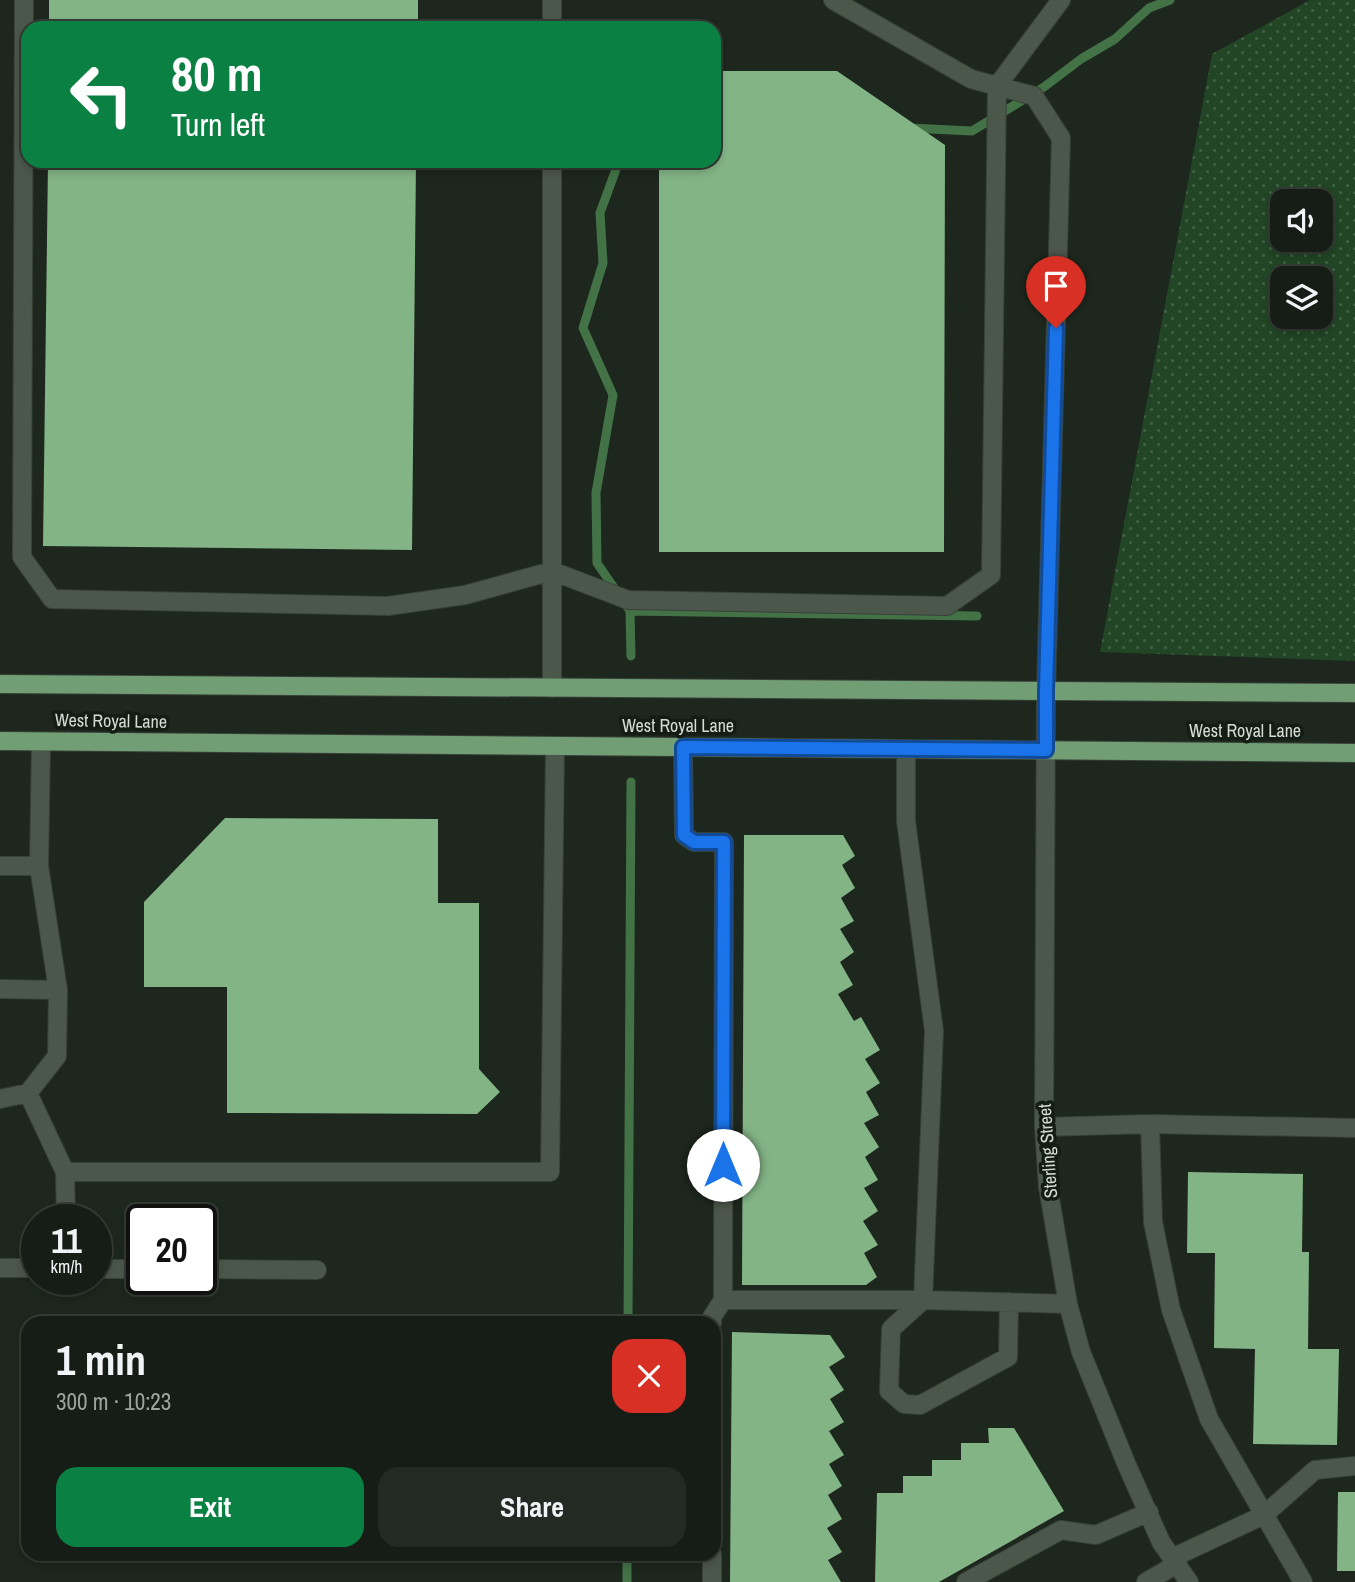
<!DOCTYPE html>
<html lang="en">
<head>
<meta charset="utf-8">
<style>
	body { margin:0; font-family:"Archivo Narrow",sans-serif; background:#232a23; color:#f1f3f6; height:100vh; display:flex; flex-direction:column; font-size:26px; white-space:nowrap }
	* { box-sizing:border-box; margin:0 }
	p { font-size:23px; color:#9ea2a1 }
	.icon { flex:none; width:38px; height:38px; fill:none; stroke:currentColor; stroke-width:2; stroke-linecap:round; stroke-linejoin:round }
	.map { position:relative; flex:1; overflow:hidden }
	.panel { position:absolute; left:21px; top:1316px; width:700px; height:245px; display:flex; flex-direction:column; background:#161d16; border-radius:21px; box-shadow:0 4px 10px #0003,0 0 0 2px #353b35 }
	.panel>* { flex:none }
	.guide { position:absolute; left:21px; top:21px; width:700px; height:147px; border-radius:21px; box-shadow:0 4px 10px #0003,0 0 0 2px #353b35; background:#0b8043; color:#fff; overflow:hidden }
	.fabs { position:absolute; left:1270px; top:189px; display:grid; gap:14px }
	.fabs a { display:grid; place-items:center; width:63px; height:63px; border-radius:14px; background:#161d16; box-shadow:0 4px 10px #0003,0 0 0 2px #353b35; font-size:35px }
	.speed { position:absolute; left:21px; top:1204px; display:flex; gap:14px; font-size:35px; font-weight:700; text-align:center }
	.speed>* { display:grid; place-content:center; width:91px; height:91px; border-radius:50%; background:#161d16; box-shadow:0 4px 10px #0003,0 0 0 2px #353b35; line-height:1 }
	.speed small { font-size:18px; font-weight:400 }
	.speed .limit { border:4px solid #111; border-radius:10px; background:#fff; color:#111 }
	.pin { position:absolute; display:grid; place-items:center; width:60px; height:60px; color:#fff; margin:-72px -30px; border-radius:50% 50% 50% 0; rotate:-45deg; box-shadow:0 0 7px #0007 }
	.pin .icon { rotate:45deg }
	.me { position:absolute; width:77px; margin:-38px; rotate:0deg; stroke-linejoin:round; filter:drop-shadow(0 0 5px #0008) }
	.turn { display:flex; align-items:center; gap:24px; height:147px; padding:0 35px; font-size:32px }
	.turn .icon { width:91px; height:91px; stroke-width:2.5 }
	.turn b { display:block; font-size:49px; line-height:60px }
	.round { display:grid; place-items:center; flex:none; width:74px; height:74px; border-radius:21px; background:#232a23 }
	.overview { display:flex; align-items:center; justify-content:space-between; height:119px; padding:0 35px }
	h1 { font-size:42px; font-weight:700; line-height:52px }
	.button { display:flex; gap:14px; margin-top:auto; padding:14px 35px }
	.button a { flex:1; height:80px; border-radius:21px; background:#0b8043; color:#fff; font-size:28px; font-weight:700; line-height:80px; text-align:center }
	.button a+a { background:#232a23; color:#f1f3f6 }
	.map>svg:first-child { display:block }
	.grass { fill:url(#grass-dots); fill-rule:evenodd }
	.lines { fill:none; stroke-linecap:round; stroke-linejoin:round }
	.stream { stroke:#437247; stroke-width:9 }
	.building { fill:#83b486 }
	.minor-casing { stroke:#384138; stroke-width:20 }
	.major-casing { stroke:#384138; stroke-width:20 }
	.minor { stroke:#4c574c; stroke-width:18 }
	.major { stroke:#729e75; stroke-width:18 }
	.route-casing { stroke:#114b97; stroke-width:18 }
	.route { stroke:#1a73e8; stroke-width:12 }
	.labels { text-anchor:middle; stroke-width:7; stroke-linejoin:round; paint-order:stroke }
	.street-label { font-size:18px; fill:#d5dcd5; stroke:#131d14 }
</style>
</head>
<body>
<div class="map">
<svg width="1355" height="1582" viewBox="0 0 1355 1582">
	<defs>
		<pattern id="grass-dots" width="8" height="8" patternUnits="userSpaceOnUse" patternTransform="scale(1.75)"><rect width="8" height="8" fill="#214525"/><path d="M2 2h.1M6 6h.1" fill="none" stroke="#405f44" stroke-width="1.8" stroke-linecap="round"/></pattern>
	</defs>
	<rect width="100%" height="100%" fill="#1d271d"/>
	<path class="grass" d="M 1310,0 L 1355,0 L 1355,661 L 1100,652 L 1212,54 ZM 1283,201 L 1321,201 L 1321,240 L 1283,240 ZM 1283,278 L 1321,278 L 1321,317 L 1283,317 Z"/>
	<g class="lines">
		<path class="stream" d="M 910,128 L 972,131 L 1044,87 L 1081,59 L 1115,39 L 1149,8 L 1170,0
			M 619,161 L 600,213 L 603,263 L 583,328 L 613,395 L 596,493 L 597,563 L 630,611 L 631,656
			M 630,611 L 977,616
			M 628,1323 L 631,782
			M 627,1582 L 627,1554"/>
	</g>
	<path class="building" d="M 49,0 L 418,0 L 418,28 L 49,28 Z
		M 714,71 L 837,71 L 945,145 L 944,552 L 659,552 L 659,161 L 714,161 Z
		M 48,161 L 416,161 L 412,550 L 43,546 Z
		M 225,818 L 438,819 L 438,903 L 479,903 L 479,1069 L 500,1092 L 477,1114 L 227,1113 L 227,987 L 144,987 L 144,902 Z
		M 744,835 L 843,835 L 855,856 L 842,865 L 855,888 L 841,898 L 854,921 L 840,929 L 854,952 L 840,962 L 853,985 L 838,994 L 854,1021 L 861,1017 L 880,1050 L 865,1059 L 880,1083 L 866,1092 L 879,1115 L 864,1123 L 879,1147 L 865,1157 L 878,1180 L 864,1188 L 878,1211 L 863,1221 L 878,1245 L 864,1253 L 877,1277 L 866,1285 L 742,1285 Z
		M 1188,1172 L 1303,1174 L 1302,1252 L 1309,1252 L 1308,1349 L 1339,1349 L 1337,1445 L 1253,1444 L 1255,1349 L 1214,1348 L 1215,1253 L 1187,1253 Z
		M 732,1332 L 830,1335 L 845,1357 L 829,1367 L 844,1390 L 830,1399 L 844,1422 L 829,1431 L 844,1455 L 829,1464 L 842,1486 L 828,1495 L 842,1519 L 827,1528 L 842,1552 L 828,1560 L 841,1582 L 730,1582 Z
		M 988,1428 L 1014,1428 L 1064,1511 L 939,1582 L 875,1582 L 877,1493 L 903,1493 L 903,1476 L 932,1476 L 932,1460 L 961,1460 L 961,1443 L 989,1443 Z
		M 1338,1492 L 1355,1492 L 1355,1571 L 1337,1571 Z"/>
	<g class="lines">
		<defs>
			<path id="minor" d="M 24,0 L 22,557 L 52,599 L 388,606 L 465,595 L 552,571 L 628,600 L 947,606 L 991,575 L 997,86 L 1061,0
				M 552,0 L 552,28
				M 833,0 L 971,79 L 1034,96 L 1061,138 L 1046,691 L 1044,1127 L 1048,1187 L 1068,1304 L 1081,1352 L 1126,1463 L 1161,1542 L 1189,1582
				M 552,161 L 552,688
				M 683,747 L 684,835 L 694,842 L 724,842 L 723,1300 L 712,1317 L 712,1323
				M 906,749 L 906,821 L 934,1031 L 923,1300 L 891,1329 L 889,1391 L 904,1404 L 920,1405 L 1008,1357 L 1009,1302
				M 0,866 L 39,866
				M 0,989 L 58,990
				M 28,1093 L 65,1172 L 66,1220
				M 0,1099 L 28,1093 L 57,1056 L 58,990 L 39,866 L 41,742
				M 1044,1127 L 1150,1124
				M 65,1172 L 550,1172 L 555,746
				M 0,1268 L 37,1268
				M 96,1269 L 142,1269
				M 201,1269 L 317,1270
				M 723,1300 L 923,1300 L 1068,1304
				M 712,1554 L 712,1582
				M 1172,1558 L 1264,1515 L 1315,1470 L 1355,1466
				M 966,1582 L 1061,1530 L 1096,1535 L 1149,1512
				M 1146,1582 L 1177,1564
				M 1303,1582 L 1209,1419 L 1171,1310 L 1153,1222 L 1150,1124 L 1355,1128"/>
			<path id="major" d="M 0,684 L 1355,693
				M 0,741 L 1355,753"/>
		</defs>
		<use href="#minor" class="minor-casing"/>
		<use href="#major" class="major-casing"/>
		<use href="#minor" class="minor"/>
		<use href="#major" class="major"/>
	</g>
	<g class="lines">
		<defs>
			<path id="route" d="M 723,1165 L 724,842 L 694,842 L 684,835 L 683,747 L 1046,750 L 1046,691 L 1056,328"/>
		</defs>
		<use href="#route" class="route-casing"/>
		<use href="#route" class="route"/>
	</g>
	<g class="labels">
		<g class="street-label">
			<text transform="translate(111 721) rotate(1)" y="6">West Royal Lane</text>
			<text x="678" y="732">West Royal Lane</text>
			<text x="1245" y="737">West Royal Lane</text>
			<text transform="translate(1048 1151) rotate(-94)" y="6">Sterling Street</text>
		</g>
	</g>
</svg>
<div class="fabs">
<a><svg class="icon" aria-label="sound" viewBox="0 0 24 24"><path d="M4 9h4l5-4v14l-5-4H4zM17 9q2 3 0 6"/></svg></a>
<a><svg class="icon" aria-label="layers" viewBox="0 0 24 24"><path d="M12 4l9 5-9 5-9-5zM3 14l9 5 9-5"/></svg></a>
</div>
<div class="speed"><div>11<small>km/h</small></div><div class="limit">20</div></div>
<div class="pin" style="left:1056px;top:328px;background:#d93025"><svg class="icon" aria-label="arrive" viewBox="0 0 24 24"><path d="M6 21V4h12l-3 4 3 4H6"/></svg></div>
<svg class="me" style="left:723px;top:1165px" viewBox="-20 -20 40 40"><circle r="19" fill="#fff"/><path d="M0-13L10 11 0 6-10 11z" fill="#1a73e8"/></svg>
<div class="guide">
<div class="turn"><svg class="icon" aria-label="left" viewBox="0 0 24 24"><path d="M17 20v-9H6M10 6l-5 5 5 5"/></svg><div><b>80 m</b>Turn left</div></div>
</div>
<section class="panel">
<div class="overview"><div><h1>1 min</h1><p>300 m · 10:23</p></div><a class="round" style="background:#d93025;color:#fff"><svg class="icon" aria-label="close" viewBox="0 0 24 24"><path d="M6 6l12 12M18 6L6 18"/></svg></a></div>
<div class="button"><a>Exit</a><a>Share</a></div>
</section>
</div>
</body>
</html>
